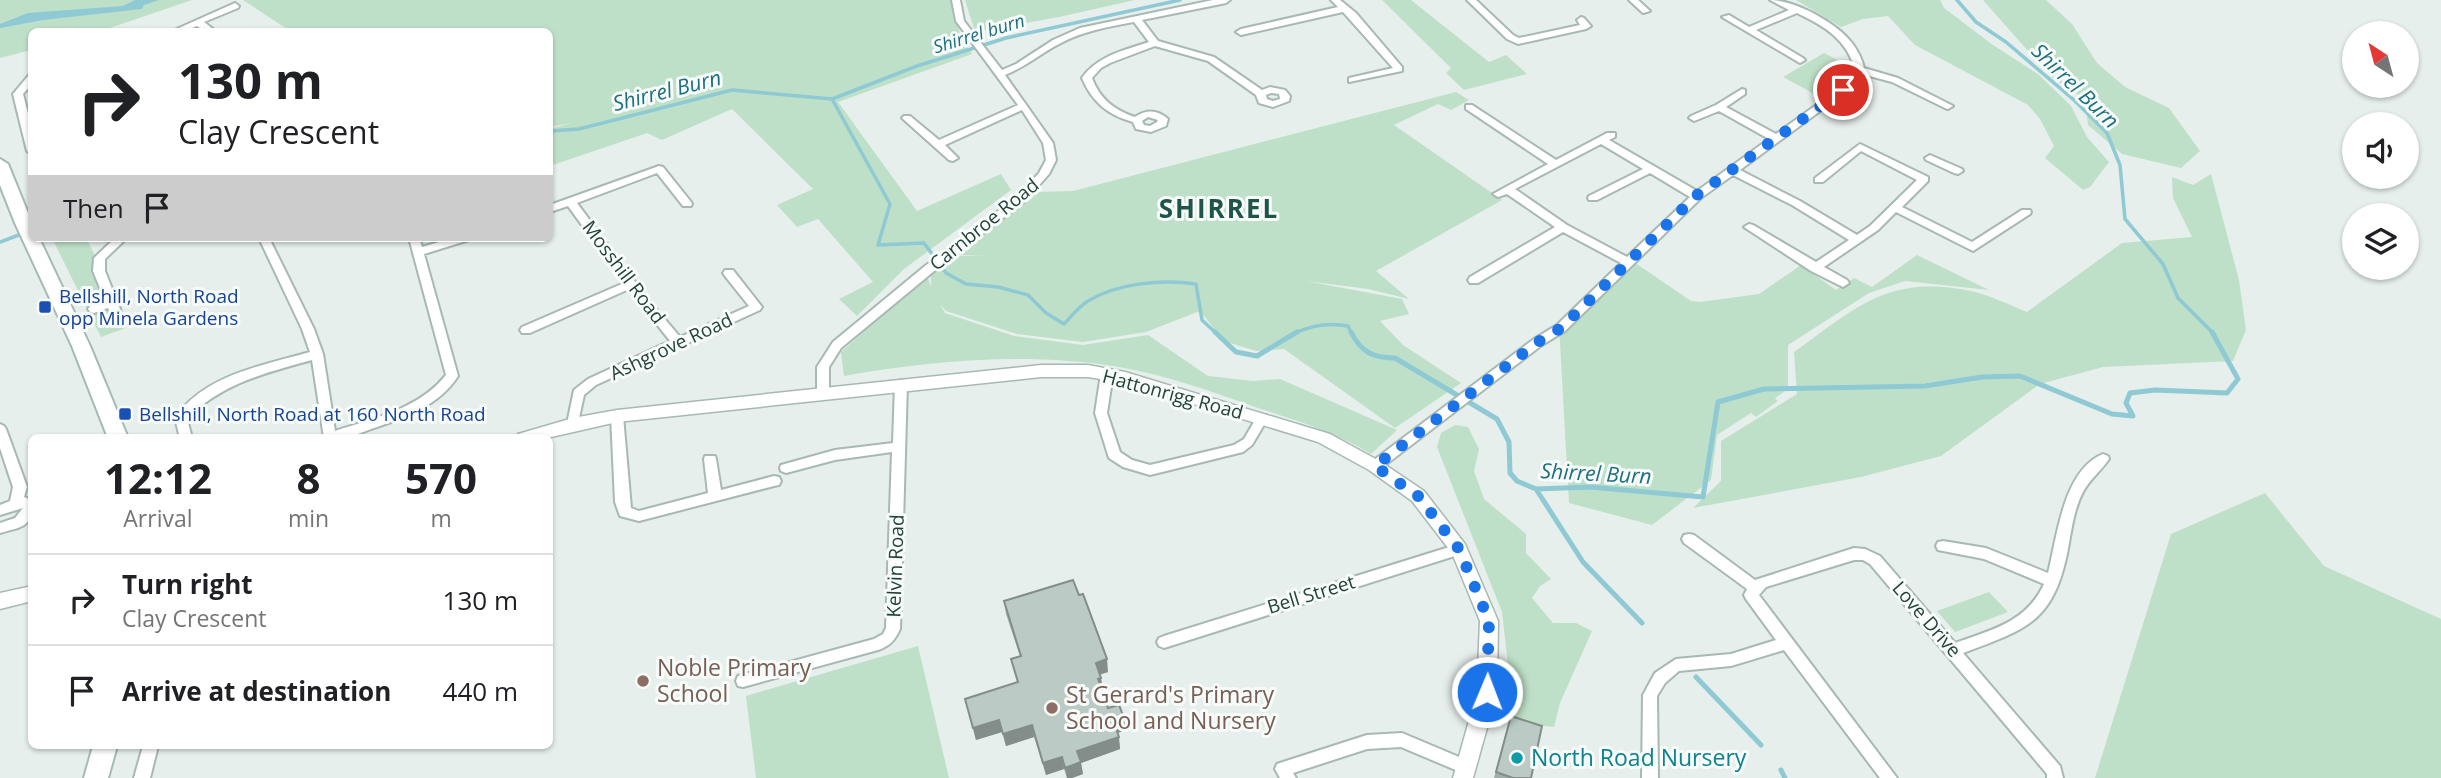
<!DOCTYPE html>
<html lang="en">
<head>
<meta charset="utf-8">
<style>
	body { margin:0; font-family:"Open Sans",sans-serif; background:#f6f6f6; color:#202124; height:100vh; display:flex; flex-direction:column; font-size:26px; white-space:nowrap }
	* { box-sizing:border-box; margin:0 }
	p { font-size:23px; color:#757577 }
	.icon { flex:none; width:38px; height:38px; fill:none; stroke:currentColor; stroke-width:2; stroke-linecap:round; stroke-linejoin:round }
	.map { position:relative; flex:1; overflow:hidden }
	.details { position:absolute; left:28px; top:434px; width:525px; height:315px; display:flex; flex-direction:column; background:#fff; border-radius:10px; box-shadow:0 2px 5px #0004 }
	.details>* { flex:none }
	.banner { position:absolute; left:28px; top:28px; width:525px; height:214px; border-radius:10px; box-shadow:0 2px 5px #0004; background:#fff; color:#202124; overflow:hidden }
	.needle { width:46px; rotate:324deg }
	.tools { position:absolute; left:2342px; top:21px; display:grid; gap:14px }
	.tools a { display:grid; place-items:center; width:77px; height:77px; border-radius:50%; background:#fff; box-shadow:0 2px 5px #0004; font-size:35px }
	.pin { position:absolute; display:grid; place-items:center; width:60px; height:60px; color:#fff; margin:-30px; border:4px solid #fff; border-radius:50%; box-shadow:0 2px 7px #0007 }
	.me { position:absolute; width:77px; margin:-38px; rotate:1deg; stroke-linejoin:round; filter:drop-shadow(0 0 5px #0008) }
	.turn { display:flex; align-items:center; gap:24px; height:147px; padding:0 35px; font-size:32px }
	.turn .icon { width:91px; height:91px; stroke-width:2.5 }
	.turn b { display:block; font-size:49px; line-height:60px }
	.then { display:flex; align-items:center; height:66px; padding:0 35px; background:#0003; gap:14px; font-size:26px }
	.eta { display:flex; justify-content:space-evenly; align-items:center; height:119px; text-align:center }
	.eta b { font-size:42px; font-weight:700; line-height:49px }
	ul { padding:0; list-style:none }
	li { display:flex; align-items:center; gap:21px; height:91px; padding:0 35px; border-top:2px solid #e0e0e0 }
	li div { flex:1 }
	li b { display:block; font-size:26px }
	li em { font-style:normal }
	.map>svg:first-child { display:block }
	.green { fill:#bfe0c8 }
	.water { fill:#8ec9d4 }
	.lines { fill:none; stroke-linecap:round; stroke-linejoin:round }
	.stream-far1 { stroke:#8ec9d4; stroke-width:3.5 }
	.stream { stroke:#8ec9d4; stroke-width:5 }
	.minor-casing { stroke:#a8b8b2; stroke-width:4 }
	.tertiary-casing { stroke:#a8b8b2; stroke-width:3 }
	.secondary-casing { stroke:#a4bbb3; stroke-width:4 }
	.minor { fill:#fff; fill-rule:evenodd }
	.tertiary { fill:#fff; fill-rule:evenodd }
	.secondary { fill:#fff; fill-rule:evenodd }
	.wall { fill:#a1aea9 }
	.shaded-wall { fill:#838d89 }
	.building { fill:#bbcac4; stroke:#838d89; stroke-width:2 }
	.route { stroke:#1a73e8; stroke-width:12; stroke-dasharray:0 21.6 }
	.transit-dot { fill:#1a4fb4; stroke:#f7fbf9; stroke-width:2.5 }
	.education-dot { fill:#8d6e63; stroke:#f7fbf9; stroke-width:2.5 }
	.culture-dot { fill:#0f9aa8; stroke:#f7fbf9; stroke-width:2.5 }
	.labels { text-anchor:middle; stroke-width:6; stroke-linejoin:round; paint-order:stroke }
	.far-water-label { font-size:18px; font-style:italic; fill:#1c6f80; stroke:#f7fbf9 }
	.street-label { font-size:19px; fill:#24423a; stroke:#f7fbf9 }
	.transit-label { font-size:19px; fill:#164399; stroke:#f7fbf9; text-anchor:start }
	.water-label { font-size:21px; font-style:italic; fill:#1c6f80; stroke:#f7fbf9 }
	.near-education-label { font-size:23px; fill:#785e54; stroke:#f7fbf9; text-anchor:start }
	.near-culture-label { font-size:23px; fill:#0d838f; stroke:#f7fbf9; text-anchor:start }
	.district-label { font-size:26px; font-weight:bold; letter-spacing:2px; fill:#1f5548; stroke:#f7fbf9 }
</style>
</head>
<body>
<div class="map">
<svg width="2441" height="778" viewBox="0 0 2441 778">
	<rect width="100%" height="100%" fill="#e6efeb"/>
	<path class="green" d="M 0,0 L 192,0 L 101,31 L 32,32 L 31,50 L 0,58 Z
		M 243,0 L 951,0 L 961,37 L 972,54 L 838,102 L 917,211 L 1001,174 L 1011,190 L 904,269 L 857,316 L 839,299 L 873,282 L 818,219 L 797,227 L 777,205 L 813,189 L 732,109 L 662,140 L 647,133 L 550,166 L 550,129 L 570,123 L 550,127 L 550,32 L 290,31 Z
		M 965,0 L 1135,0 L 1059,17 L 975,32 Z
		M 1382,0 L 1411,0 L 1489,62 L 1506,55 L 1527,74 L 1464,90 L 1446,73 L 1451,68 Z
		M 1796,0 L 1940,0 L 1944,8 L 1993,45 L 2038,74 L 2071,106 L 2087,137 L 2109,162 L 2090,187 L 2083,190 L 2045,158 L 2054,146 L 2040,119 L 2028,105 L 1915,45 L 1888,16 L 1863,19 L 1841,27 Z
		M 1983,0 L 2046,0 L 2072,24 L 2097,63 L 2125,87 L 2169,108 L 2200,151 L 2181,168 L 2122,154 L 2088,125 L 2085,99 L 2051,77 Z
		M 1824,53 L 1849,66 L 1848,70 L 1822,90 L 1820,97 L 1783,77 Z
		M 1456,92 L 1469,100 L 1451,110 L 1438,104 L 1394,125 L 1502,200 L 1376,271 L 1409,299 L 1368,289 L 1306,281 L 1402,299 L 1409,314 L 1380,321 L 1403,345 L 1461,383 L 1395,428 L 1284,349 L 1256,351 L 1224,341 L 1200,311 L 1146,332 L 1083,342 L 1017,334 L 946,311 L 940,304 L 945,313 L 1014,336 L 1083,345 L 1148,335 L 1208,376 L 1253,381 L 1280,379 L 1397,430 L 1371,454 C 1336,432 1297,421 1258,408 C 1213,392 1166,375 1119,367 C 1029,352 934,360 844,376 L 841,352 L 927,275 L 931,287 L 931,275 L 953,256 L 988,255 L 954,255 L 1034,192 L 1073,191 Z
		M 2211,174 L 2239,280 L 2246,330 L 2233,361 L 2103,367 L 2040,384 L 1941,456 L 1861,477 L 1693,508 L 1721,481 L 1721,441 L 1797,394 L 1794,352 C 1857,307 1888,274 1971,291 C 1990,295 2009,305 2027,312 L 2122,243 L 2192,237 L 2173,198 L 2172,177 L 2193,185 Z
		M 52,238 L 86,238 L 131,326 L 101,337 Z
		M 1917,255 L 1989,290 L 1905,281 L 1869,293 L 1788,345 L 1788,389 L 1775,398 L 1778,401 L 1756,417 L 1751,413 L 1717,435 L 1711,480 L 1652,525 L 1569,503 L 1559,325 L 1628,258 L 1691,301 L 1700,302 L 1759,294 L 1801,265 L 1836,290 L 1854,278 L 1872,287 Z
		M 1455,425 L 1468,427 L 1479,449 L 1474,471 L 1484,499 L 1526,534 L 1526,553 L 1551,579 L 1540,586 L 1532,598 L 1553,623 L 1576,623 L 1592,631 L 1560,703 L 1554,727 L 1526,724 L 1503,711 L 1508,665 L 1502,612 L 1437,447 L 1441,433 Z
		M 2265,493 L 2324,566 L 2441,619 L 2441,778 L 2095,778 L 2171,534 Z
		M 1989,592 L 2008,612 L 1955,632 L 1937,611 Z
		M 918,646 L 949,778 L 756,778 L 746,696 Z"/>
	<path class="water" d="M 135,0 L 159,0 L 144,5 L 142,9 L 43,20 L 0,28 L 0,24 L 28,13 L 123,6 Z"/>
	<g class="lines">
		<path class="stream-far1" d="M 1957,0 L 1976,22 L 2006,42 L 2074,100 L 2107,133 L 2120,165 L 2125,219 L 2163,264 L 2178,298 L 2214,334
			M 832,99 L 917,66 L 1006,38 L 1180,0
			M 550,131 L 579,129 L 732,90 L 832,99 L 890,204 L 878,245 L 924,243 L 946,273 L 966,284 L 998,287 L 1028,295 L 1046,313 L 1064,324 C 1072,316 1078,307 1088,301 C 1118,283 1162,279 1196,284 L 1202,320 L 1217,334
			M 0,242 L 24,233
			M 1293,334 C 1311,325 1328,322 1348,326 L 1352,334"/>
		<path class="stream" d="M 1215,332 L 1236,352 L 1257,356 L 1297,332
			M 1351,332 C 1361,352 1373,358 1395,358 L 1497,419 L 1509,442 L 1510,473 L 1517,481 L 1536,489 L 1590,487 L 1703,497 L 1718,402 L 1764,389 L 1925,386 L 1982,377 L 2020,376 L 2112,414 L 2133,416 L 2126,403 L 2130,393 L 2155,390 L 2227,393 L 2238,379 L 2212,332
			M 1536,489 L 1583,562 L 1642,623
			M 1696,677 L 1761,745
			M 1781,770 L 1785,778"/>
		<defs>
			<path id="minor" d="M 952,0 L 960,0 L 964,21 L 1002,70 L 1016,64 L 1053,40 L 1080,28 L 1213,0 L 1230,0 L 1226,3 L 1142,20 L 1158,41 L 1214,57 L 1262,90 L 1270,87 L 1285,90 L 1290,96 L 1289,101 L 1273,107 L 1259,103 L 1256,95 L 1208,61 L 1155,46 L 1110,63 L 1101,68 L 1092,78 C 1100,99 1114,110 1135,117 C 1147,109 1158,110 1168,119 L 1166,126 L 1151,132 L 1136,129 L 1133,122 C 1108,115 1092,102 1082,78 C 1097,56 1125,50 1149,42 L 1134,22 C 1108,27 1082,31 1059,44 C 1040,54 1025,67 1005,75 L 1053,143 L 1056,160 L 1049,174 L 1025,201 L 933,272 L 841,348 L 829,367 L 829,392 L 827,395 L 819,395 L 817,392 L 817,367 L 833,342 L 925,266 L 1017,197 L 1039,173 L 1046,160 L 1043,143 L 1022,110 L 945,145 L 958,158 L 953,161 L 949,160 L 902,118 L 904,116 L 910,116 L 939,140 L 1018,105 L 956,21 ZM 1271,93 L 1279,94 L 1280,99 L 1273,101 L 1267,99 L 1266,95 ZM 1148,117 L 1158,120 L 1157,122 L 1150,126 L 1144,125 L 1142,121 Z
				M 1331,0 L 1340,0 L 1356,13 L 1402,67 L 1402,71 L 1349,82 L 1349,78 L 1393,68 L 1343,12 L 1241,35 L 1236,32 L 1241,29 L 1338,7 Z
				M 1467,0 L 1476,0 L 1513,35 L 1519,38 L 1580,25 L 1577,20 L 1581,17 L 1584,18 L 1591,26 L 1586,29 L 1518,44 L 1507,39 Z
				M 1629,0 L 1638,0 L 1650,11 L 1643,13 Z
				M 1770,0 C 1795,0 1837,23 1852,43 C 1858,51 1862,59 1864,68 L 1898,78 L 1953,106 L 1948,109 L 1945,108 L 1892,82 L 1862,74 L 1846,92 L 1740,170 L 1800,201 L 1857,235 L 1870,226 L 1917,180 L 1861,151 L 1823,182 L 1815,182 L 1815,178 L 1860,144 L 1928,177 L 1928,181 L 1902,207 L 1972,242 L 2022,210 L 2030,210 L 2031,212 L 2030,214 L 1973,251 L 1896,212 L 1878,230 L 1824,267 L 1847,280 L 1849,283 L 1843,287 L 1811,271 L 1744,227 L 1749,224 L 1753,225 L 1816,262 L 1849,240 L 1792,205 L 1733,175 L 1701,198 L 1565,331 L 1542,345 L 1380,469 L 1370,469 L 1369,466 L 1370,463 L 1534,339 L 1557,325 L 1621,263 L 1563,232 L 1478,283 L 1470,283 L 1468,280 L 1470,277 L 1555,227 L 1507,194 L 1498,197 L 1493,194 L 1548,164 L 1466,109 L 1466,105 L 1472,105 L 1556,160 L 1607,133 L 1615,133 L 1615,137 L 1609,140 L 1697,191 L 1769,139 L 1719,111 L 1694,121 L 1689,118 L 1691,116 L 1716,105 L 1742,89 L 1745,90 L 1745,94 L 1726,107 L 1776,134 L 1840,88 L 1855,70 C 1847,39 1824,26 1797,13 L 1756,30 L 1803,58 L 1805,60 L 1800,63 L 1722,17 L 1729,15 L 1749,27 L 1789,10 ZM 1601,144 L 1643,169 L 1589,196 L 1588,198 L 1589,200 L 1597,200 L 1650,173 L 1690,197 L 1627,257 L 1567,225 L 1515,189 Z
				M 235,3 L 239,6 L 238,8 L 204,22 L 217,32 L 206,32 L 197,26 L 183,32 L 170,32 Z
				M 32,74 L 32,84 L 23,94 L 32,129 L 32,154 L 27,151 L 13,94 L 29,75 Z
				M 1930,155 L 1962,169 L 1963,171 L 1958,174 L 1954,173 L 1926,160 L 1925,158 Z
				M 659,166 L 663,167 L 691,202 L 692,204 L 691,206 L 683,206 L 657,173 L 577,203 L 647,298 L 680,337 L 749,306 L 725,276 L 723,273 L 725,270 L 733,270 L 762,307 L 760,310 L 596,385 L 584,395 L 577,427 L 569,427 L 567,424 L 574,390 L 588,379 L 670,341 L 629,289 L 530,333 L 522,333 L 520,330 L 522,327 L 624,283 L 568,206 L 550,212 L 550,205 Z
				M 115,238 L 127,238 L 105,259 L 105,271 L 120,309 L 114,313 L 110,312 L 108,308 L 94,313 L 90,312 L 88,309 L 90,306 L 105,300 L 93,271 L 94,258 Z
				M 259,238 L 269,238 L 314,329 L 323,354 L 335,431 C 374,418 419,409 446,375 L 409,238 L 419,238 L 422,247 L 453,238 L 470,238 L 469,240 L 424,254 L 458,376 C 439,406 404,418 371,429 C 363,432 354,436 345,437 C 339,439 331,438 324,438 L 312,360 C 266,373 221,383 187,419 L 192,438 L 180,438 L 175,418 C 204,375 264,365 310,352 L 302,329 Z
				M 1107,370 L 1113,374 L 1107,413 L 1120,452 L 1132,460 L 1150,465 L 1234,445 L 1244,439 L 1258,415 L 1266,415 L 1268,418 L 1252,445 L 1243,452 L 1150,475 L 1123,467 L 1109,458 L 1095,413 L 1101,374 Z
				M 901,380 L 907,384 L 900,629 C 895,640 890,646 878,650 L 743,687 L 738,686 L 736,681 L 738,676 L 874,639 L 883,634 L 886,628 L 892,452 L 835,460 L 786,473 L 781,471 L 780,468 L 781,465 L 835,450 L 893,443 L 895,384 Z
				M 617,411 L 623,416 L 631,508 L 639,511 L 708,493 L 704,459 L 705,456 L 715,456 L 716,459 L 721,490 L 774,476 L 779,477 L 781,481 L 779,485 L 774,486 L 639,521 L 620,516 L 615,502 L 611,416 Z
				M 0,424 L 4,426 L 6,429 L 27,487 L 24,497 L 32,500 C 32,528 24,526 0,533 L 0,523 L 15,518 L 23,508 L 0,515 L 0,505 L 10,501 L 13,487 L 0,448 Z
				M 2103,454 L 2108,456 L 2109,459 C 2101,471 2090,479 2083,492 C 2073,511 2071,534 2067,554 C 2052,624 2025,629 1963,653 L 2060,766 L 2063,778 L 2047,778 L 2047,774 L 1870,564 L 1863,560 L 1854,560 L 1766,587 L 1759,595 L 1897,778 L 1880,778 L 1784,650 L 1731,666 L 1679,671 L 1665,683 L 1657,696 L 1658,778 L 1642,778 L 1643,695 L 1655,673 L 1676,659 L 1731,654 L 1776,640 L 1746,599 L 1744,595 L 1747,589 L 1684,543 L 1682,539 L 1684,535 L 1689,534 L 1694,535 L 1755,580 L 1854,548 L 1865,549 L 1880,556 L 1955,643 C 1991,630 2027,622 2044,584 L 1984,559 L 1938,550 L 1936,546 L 1938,542 L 1943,541 L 1986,548 L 2048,573 C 2057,538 2063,470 2103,454 Z
				M 1459,544 L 1464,545 L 1466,549 L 1464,553 L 1164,648 L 1159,646 L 1157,642 L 1159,638 L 1164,636 Z
				M 1402,733 L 1471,762 L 1473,767 L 1471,772 L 1465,774 L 1401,747 L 1367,749 L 1293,773 L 1296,778 L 1280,778 L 1275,769 L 1277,764 L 1283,762 L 1367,735 Z
				M 143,746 L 158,746 L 150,778 L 134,778 Z"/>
			<path id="tertiary" d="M 1041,365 L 1088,365 L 1125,372 L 1330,434 L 1381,462 L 1424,491 L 1465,544 L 1498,621 L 1497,692 L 1473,778 L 1453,778 L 1477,692 L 1480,621 L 1452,553 L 1412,501 L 1369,470 L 1318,442 L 1125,383 L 1088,377 L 1041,377 L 617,422 L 547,438 L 516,438 L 518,434 L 573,418 L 617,410 Z
				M 32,586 L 32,601 L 0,609 L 0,593 Z"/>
			<path id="secondary" d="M 0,159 L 8,164 L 32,223 L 32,238 L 39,238 L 90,346 L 128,438 L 108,438 L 72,346 L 15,223 L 0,185 Z
				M 93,746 L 117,746 L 108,778 L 84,778 Z"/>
		</defs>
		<use href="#minor" class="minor-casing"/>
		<use href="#tertiary" class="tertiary-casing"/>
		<use href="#secondary" class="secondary-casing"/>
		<use href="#minor" class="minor"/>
		<use href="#tertiary" class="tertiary"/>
		<use href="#secondary" class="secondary"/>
	</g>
	<path class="wall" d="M 1004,601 L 1108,672 L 1100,675 L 1103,690 L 1102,691 L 1108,708 L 1124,718 L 1125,730 L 1118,733 L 1120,749 L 1081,763 L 1083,774 L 1072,778 L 1067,778 L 1064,769 L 1046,775 L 1034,737 L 1006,746 L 1002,732 L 976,740 L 965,699 L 1017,682 L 1011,659 L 1020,656 L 1006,614 Z
		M 1507,728 L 1531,778 L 1494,778 Z"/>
	<path class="shaded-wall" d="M 1107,659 L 1108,672 L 1097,675 L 1096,663 Z
		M 1101,678 L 1103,690 L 1099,692 L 1098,679 Z
		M 1124,718 L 1125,730 L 1115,734 L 1114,722 Z
		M 999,720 L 1002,732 L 976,740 L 973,728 Z
		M 1032,725 L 1034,737 L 1006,746 L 1003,734 Z
		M 1119,737 L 1120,749 L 1081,763 L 1083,774 L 1072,778 L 1067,778 L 1065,768 L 1077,751 Z
		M 1062,757 L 1064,769 L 1046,775 L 1043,763 Z"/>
	<path class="building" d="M 1073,580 L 1079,595 L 1083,594 L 1107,659 L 1096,663 L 1101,678 L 1098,679 L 1108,708 L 1119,705 L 1124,718 L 1114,722 L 1119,737 L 1077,751 L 1081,762 L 1065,768 L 1062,757 L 1043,763 L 1032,725 L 1003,734 L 999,720 L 973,728 L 965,699 L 1018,682 L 1011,659 L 1021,656 L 1004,601 Z
		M 1511,716 L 1542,726 L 1531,778 L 1513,778 L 1496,772 Z"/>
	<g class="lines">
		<path class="route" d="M 1487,692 L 1489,621 L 1459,549 L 1418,496 L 1375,466 L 1538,342 L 1561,328 L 1697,195 L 1843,90"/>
	</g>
	<g class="transit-dot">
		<rect x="38" y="300" width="14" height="14" rx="3.5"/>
		<rect x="118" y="407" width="14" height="14" rx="3.5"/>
	</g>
	<g class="education-dot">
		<circle cx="643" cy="681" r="7"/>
		<circle cx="1052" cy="708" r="7"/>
	</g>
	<circle class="culture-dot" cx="1517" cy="758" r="7"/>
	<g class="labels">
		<g class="far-water-label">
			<text transform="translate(979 34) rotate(-17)" y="6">Shirrel burn</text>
		</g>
		<g class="street-label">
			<text transform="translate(984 224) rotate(-39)" y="7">Carnbroe Road</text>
			<text transform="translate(624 272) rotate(53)" y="7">Mosshill Road</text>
			<text transform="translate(671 346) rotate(-25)" y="7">Ashgrove Road</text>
			<text transform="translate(1173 394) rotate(15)" y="7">Hattonrigg Road</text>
			<text transform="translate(895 566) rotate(-88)" y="7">Kelvin Road</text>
			<text transform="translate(1311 594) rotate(-17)" y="7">Bell Street</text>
			<text transform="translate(1927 619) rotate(49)" y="7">Love Drive</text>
		</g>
		<g class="transit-label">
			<text x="59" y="303">Bellshill, North Road<tspan x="59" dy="22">opp Minela Gardens</tspan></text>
			<text x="139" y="421">Bellshill, North Road at 160 North Road</text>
		</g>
		<g class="water-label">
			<text transform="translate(2075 86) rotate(44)" y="7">Shirrel Burn</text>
			<text transform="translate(667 91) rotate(-14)" y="7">Shirrel Burn</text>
			<text transform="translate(1596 474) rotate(3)" y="7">Shirrel Burn</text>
		</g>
		<g class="near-education-label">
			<text x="657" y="676">Noble Primary<tspan x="657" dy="26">School</tspan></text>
			<text x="1066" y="703">St Gerard's Primary<tspan x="1066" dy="26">School and Nursery</tspan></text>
		</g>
		<g class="near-culture-label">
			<text x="1531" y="766">North Road Nursery</text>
		</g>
		<g class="district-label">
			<text x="1219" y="218">SHIRREL</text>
		</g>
	</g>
</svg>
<div class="tools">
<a><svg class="needle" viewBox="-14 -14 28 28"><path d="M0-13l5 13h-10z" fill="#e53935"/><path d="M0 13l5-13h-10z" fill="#757577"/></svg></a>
<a><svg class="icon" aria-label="sound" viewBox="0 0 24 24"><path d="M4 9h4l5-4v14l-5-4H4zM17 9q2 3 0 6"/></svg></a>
<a><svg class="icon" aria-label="layers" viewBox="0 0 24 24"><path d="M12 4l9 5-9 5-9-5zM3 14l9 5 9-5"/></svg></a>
</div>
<div class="pin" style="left:1843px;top:90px;background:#d93025"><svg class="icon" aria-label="arrive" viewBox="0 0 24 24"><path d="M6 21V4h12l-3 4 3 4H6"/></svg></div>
<svg class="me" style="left:1487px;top:692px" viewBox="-20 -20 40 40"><circle r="17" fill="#1a73e8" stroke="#fff" stroke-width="3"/><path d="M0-11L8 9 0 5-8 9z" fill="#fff"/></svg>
<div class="banner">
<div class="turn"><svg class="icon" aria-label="right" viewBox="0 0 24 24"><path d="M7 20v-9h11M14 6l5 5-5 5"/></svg><div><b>130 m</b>Clay Crescent</div></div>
<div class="then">Then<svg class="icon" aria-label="arrive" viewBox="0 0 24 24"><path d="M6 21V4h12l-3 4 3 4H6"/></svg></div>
</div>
<section class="details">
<div class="eta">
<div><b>12:12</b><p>Arrival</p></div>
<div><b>8</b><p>min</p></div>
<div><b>570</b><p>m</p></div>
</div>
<ul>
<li><svg class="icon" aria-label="right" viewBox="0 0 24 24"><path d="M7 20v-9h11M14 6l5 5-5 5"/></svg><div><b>Turn right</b><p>Clay Crescent</p></div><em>130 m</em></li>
<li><svg class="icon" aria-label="arrive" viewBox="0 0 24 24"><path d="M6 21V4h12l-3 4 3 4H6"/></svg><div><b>Arrive at destination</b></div><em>440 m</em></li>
</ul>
</section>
</div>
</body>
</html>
